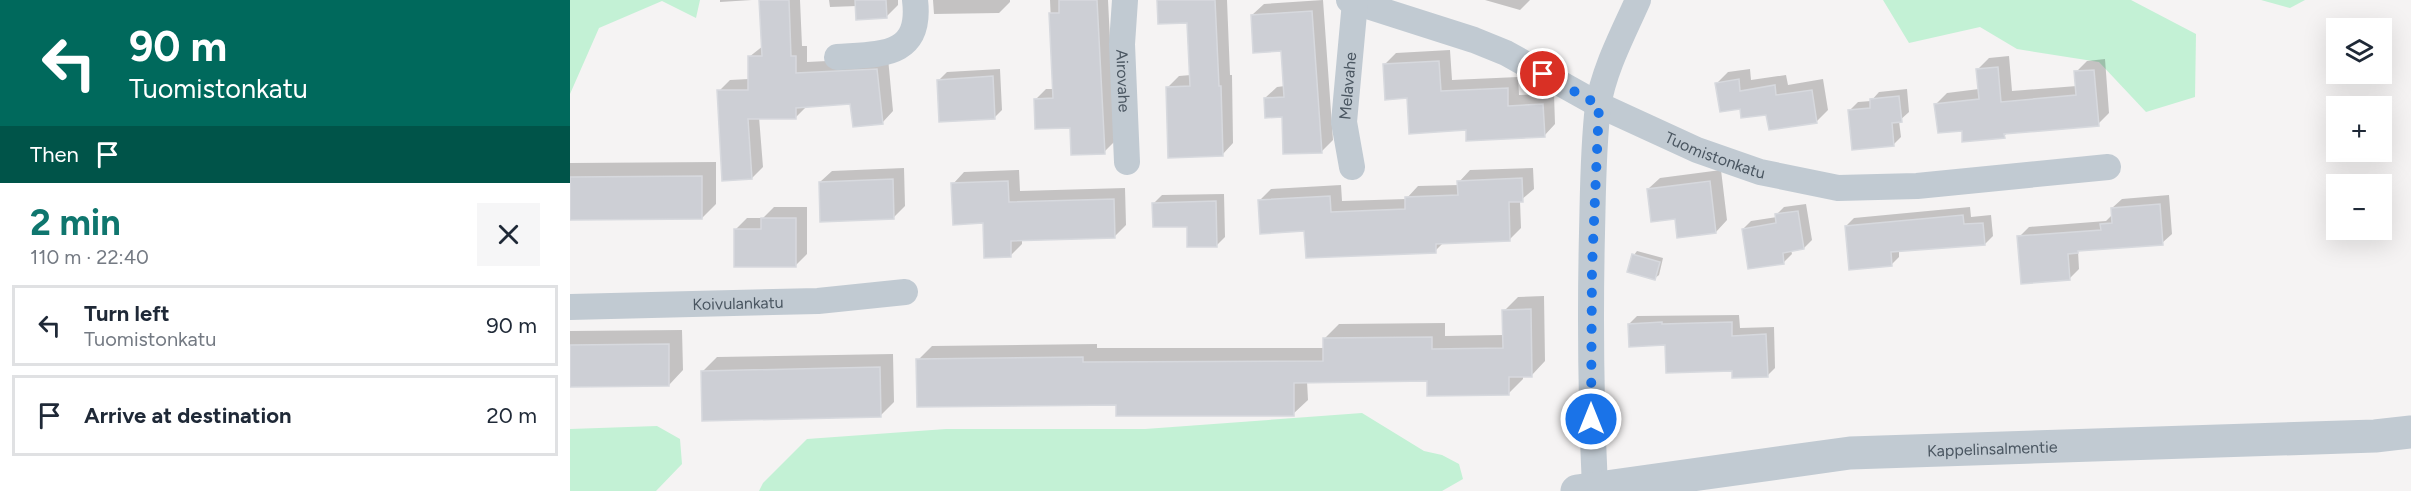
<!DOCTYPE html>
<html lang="en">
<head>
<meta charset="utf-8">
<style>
	body { margin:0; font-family:Figtree,sans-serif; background:#f6f6f7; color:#1f2937; height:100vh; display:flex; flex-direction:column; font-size:22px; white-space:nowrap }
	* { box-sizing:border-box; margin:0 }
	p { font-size:20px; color:#747a83 }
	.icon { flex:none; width:33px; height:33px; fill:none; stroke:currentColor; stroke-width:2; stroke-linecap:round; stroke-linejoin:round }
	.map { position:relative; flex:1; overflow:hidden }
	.details { display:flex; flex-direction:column; background:#fff; width:570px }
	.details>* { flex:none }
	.top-card { background:#00695c; color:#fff; overflow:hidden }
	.tools { position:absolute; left:1756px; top:18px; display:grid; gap:12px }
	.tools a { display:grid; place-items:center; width:66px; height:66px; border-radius:0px; background:#fff; box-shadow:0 6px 24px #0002; font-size:30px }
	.pin { position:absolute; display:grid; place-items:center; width:51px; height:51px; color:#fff; margin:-26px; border:3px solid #fff; border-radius:50%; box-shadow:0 2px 6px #0007 }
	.me { position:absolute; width:66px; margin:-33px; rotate:0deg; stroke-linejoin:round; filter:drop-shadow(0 0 4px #0008) }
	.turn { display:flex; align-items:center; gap:21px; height:126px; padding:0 30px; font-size:27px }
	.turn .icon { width:78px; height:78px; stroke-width:2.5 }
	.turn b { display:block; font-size:42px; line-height:51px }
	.then { display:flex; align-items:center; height:57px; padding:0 30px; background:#0003; gap:12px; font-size:22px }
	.round { display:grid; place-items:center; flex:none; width:63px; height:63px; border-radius:0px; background:#f6f6f7 }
	.overview { display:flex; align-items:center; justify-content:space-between; height:102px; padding:0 30px }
	h1 { font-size:36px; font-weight:700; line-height:45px; color:#0f766e }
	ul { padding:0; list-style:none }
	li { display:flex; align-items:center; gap:18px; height:81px; margin:0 12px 9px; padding:0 18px; border:3px solid #e0e1e3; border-radius:0px }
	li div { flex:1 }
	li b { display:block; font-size:22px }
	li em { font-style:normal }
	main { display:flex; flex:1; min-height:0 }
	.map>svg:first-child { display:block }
	.green { fill:#c3f1d5 }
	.shadow { fill:#0003 }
	.building { fill:#cdcfd5; stroke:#d7d9de; stroke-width:1.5 }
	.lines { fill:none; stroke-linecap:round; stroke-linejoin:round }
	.minor { stroke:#c1cad2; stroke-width:26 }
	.tertiary { stroke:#c1cad2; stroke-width:33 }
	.route { stroke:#1a73e8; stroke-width:10; stroke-dasharray:0 18 }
	.labels { text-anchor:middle; stroke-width:4.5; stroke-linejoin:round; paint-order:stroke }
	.street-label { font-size:16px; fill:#4a5661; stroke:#fff }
</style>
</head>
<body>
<main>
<section class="details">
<div class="top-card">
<div class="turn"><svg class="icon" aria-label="left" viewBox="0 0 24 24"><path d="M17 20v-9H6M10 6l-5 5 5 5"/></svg><div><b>90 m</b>Tuomistonkatu</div></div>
<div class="then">Then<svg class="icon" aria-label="arrive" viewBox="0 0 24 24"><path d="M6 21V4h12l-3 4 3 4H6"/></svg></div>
</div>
<div class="overview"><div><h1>2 min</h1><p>110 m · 22:40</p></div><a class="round"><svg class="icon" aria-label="close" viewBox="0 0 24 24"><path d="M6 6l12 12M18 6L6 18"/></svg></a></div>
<ul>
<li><svg class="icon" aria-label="left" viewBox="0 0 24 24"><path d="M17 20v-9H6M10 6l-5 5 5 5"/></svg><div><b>Turn left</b><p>Tuomistonkatu</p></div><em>90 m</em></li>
<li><svg class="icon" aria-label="arrive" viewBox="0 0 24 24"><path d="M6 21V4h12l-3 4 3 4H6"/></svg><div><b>Arrive at destination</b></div><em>20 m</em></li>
</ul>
</section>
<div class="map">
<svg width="1841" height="491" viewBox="0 0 1841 491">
	<rect width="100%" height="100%" fill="#f5f3f3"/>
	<path class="green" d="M 0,0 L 130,0 L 126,18 L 92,1 L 29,28 L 0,94 Z
		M 1313,0 L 1561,0 L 1626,34 L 1625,97 L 1576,112 L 1529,62 L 1447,49 L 1410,27 L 1339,43 Z
		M 1691,0 L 1735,0 L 1720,8 Z
		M 792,413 L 854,451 L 872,455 L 889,464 L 893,479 L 872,491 L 189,491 L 193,483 L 237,439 L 376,429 L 575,429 Z
		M 87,426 L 110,439 L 112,464 L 86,491 L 0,491 L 0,429 Z"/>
	<path class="shadow" d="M 150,0 L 182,0 L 150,2 Z
		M 191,0 L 230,0 L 232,46 L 237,46 L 237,62 L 318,58 L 323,111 L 312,123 L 282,102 L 237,106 L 226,117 L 189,117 L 193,167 L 182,178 L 149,91 L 160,80 L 179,79 L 179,57 L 193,46 Z
		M 259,0 L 328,0 L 328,5 L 317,16 L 287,6 L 260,7 Z
		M 363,0 L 440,0 L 440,2 L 429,13 L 364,14 Z
		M 480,0 L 538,0 L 545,141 L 534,152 L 465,100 L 476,89 L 484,89 Z
		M 588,0 L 657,0 L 660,75 L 662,75 L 663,143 L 652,155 L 598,87 L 609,76 L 621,75 L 618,22 Z
		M 753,0 L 763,140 L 752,151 L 695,98 L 707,87 L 715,86 L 713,49 L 682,15 L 694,4 Z
		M 915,0 L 960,0 L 950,10 Z
		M 880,50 L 882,80 L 948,77 L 949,95 L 984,94 L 985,124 L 974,136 L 897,129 L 839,97 L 814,65 L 826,53 Z
		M 1439,56 L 1442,91 L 1507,86 L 1506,72 L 1517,61 L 1535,59 L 1539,113 L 1528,124 L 1438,132 L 1434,136 L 1393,129 L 1366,104 L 1377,93 L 1409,89 L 1407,70 L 1419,58 Z
		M 430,69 L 432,110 L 424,118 L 369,80 L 377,72 Z
		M 1180,69 L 1181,80 L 1216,75 L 1218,85 L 1253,79 L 1258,110 L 1246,122 L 1171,108 L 1147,83 L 1158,72 Z
		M 1337,89 L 1339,112 L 1329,121 L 1331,137 L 1323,145 L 1280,110 L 1288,102 L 1301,101 L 1309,92 Z
		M 146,162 L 146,204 L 132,218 L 0,219 L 0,163 Z
		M 334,168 L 335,206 L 324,217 L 250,182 L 262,171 Z
		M 963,168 L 964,189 L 950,201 L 951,228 L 939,240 L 874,242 L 865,251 L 735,229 L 689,201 L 701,189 L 771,185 L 772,201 L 836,199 L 848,186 L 889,185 L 889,182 L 900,170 Z
		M 449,170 L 450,191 L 555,188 L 556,225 L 544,237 L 452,239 L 452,244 L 441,255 L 383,184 L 394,172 Z
		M 1151,170 L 1157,220 L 1146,232 L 1106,217 L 1078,189 L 1090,178 Z
		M 654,194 L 655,237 L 647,245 L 584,203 L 592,195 Z
		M 1599,195 L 1602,234 L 1592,243 L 1510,249 L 1508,251 L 1509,269 L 1499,279 L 1449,237 L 1459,227 L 1536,221 L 1543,214 L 1542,208 L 1552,199 Z
		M 1236,204 L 1242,240 L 1234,248 L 1221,250 L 1222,254 L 1214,262 L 1173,229 L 1181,221 L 1207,217 L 1206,215 L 1214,207 Z
		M 204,207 L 237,207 L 237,254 L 226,265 L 166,229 L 177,218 L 193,218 Z
		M 1400,207 L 1401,217 L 1421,215 L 1423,236 L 1415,244 L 1329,250 L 1329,257 L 1321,265 L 1276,226 L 1284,218 Z
		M 1067,251 L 1093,258 L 1089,275 L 1085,278 L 1064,255 Z
		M 974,296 L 975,361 L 961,376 L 953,376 L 953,379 L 939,393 L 858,379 L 737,381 L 738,400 L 723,414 L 547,404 L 348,360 L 362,346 L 527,344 L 527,348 L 755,348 L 755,338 L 769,324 L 875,323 L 875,336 L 934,335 L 934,311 L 948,297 Z
		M 1169,315 L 1170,328 L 1204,327 L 1205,368 L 1197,376 L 1164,370 L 1097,344 L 1059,324 L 1067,316 Z
		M 112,330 L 113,370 L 99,385 L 0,385 L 0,331 Z
		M 323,354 L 324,402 L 310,416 L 133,371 L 147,357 Z"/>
	<path class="building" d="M 189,0 L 219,0 L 221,56 L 226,56 L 226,73 L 307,69 L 313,124 L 283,127 L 280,104 L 226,108 L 226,119 L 178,119 L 182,179 L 152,181 L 147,90 L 178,90 L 178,56 L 192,56 Z
		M 285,0 L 316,0 L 317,18 L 286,20 Z
		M 489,0 L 527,0 L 535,154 L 501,155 L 500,128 L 465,129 L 464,99 L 483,98 L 479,13 L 489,13 Z
		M 587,0 L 645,0 L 649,86 L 651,86 L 653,156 L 598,158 L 596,87 L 620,86 L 617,23 L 588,24 Z
		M 742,11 L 752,153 L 713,154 L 712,117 L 695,118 L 694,98 L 714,97 L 711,51 L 683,53 L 681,15 Z
		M 869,61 L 871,91 L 938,88 L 938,106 L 973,104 L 975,137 L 896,141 L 896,130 L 839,134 L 837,98 L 815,100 L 813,64 Z
		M 1428,67 L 1431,102 L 1506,95 L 1504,71 L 1524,70 L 1529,126 L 1434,134 L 1435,138 L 1392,142 L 1392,131 L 1368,133 L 1364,104 L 1409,99 L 1406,69 Z
		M 423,76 L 425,119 L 369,122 L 367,80 Z
		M 1169,79 L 1170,91 L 1205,85 L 1206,95 L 1242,90 L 1247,123 L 1199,130 L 1196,115 L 1171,118 L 1170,109 L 1150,112 L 1145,83 Z
		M 1329,96 L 1332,122 L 1322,123 L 1324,146 L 1282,150 L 1278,110 L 1300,108 L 1300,99 Z
		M 132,176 L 132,219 L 0,220 L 0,177 Z
		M 952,178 L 953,202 L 939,202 L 940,241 L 866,244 L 866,253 L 736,258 L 734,231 L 690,234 L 688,200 L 760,196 L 761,212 L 835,209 L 835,197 L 888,195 L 887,181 Z
		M 323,179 L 324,219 L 250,222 L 249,182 Z
		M 438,181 L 439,202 L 544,199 L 545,238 L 441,241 L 441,257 L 414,258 L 413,223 L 383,225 L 381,183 Z
		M 1140,181 L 1146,233 L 1107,238 L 1105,219 L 1081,222 L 1077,189 Z
		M 646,201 L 647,247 L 617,247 L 617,227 L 583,227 L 582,203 Z
		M 1590,204 L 1593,245 L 1508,251 L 1508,253 L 1498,254 L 1500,280 L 1451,284 L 1447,236 L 1531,230 L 1530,224 L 1542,223 L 1541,208 Z
		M 1228,211 L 1234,249 L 1213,253 L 1214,264 L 1178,269 L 1172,229 L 1206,223 L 1205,214 Z
		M 1393,215 L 1394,224 L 1413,223 L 1415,245 L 1321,252 L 1322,266 L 1279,270 L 1275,226 Z
		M 191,218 L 226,218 L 226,267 L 164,267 L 164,229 L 191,229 Z
		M 1062,254 L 1090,262 L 1085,280 L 1057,272 Z
		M 961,309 L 962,377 L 939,377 L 939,395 L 857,396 L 857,381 L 724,383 L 724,416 L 546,416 L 546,405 L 347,407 L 346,359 L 513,357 L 513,362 L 753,361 L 753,338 L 862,337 L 862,349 L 933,348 L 932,310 Z
		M 1092,322 L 1092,324 L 1162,322 L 1162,336 L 1196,334 L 1198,377 L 1162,378 L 1162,371 L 1096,373 L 1095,345 L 1059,347 L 1058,324 Z
		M 99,344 L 99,386 L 0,387 L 0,345 Z
		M 310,367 L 311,417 L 132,421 L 131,371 Z"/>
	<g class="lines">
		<g class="minor">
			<path id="s1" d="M 555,0 L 552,44 L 557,162"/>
			<path id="s2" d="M 779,0 L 904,40 L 936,53 L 1029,105 L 1127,150 L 1190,172 L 1268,188 L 1347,186 L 1538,167"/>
			<path d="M 267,57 C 309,54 352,58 345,0"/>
			<path id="s3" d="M 782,167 L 774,122 L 785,2"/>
			<path id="s4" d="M 0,307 L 248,301 L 335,292"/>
			<path d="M 1025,488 C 1021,403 1020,318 1022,233 C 1023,192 1023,148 1028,106 C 1034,69 1053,34 1068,0"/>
		</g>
		<path class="tertiary" id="s5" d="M 1007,491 L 1280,453 L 1805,436 L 1841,432"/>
	</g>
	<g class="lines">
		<path class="route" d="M 973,74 L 1029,105 L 1022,268 L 1021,419"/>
	</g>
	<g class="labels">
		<g class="street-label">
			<text dy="6" stroke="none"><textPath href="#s1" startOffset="81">Airovahe</textPath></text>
			<text dy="6" stroke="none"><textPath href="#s3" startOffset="82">Melavahe</textPath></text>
			<text dy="6" stroke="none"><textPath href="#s2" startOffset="399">Tuomistonkatu</textPath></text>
			<text dy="6" stroke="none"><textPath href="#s4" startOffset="168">Koivulankatu</textPath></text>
			<text dy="6" stroke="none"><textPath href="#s5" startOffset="418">Kappelinsalmentie</textPath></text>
		</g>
	</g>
</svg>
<div class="tools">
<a><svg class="icon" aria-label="layers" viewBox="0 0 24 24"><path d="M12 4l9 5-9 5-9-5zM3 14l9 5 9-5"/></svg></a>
<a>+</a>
<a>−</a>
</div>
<div class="pin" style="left:973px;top:74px;background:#d93025"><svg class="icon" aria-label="arrive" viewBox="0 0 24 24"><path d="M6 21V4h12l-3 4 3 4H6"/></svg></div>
<svg class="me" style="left:1021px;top:419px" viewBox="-20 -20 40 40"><circle r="17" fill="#1a73e8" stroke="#fff" stroke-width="3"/><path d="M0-11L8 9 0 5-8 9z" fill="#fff"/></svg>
</div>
</main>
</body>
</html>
